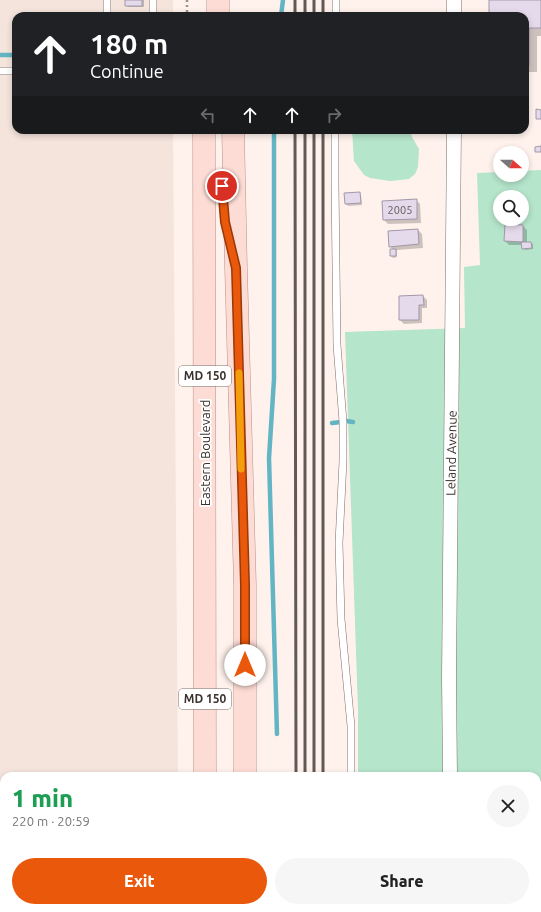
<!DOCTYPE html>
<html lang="en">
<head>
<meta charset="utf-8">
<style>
	body { margin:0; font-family:Ubuntu,sans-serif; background:#f6f6f6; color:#222; height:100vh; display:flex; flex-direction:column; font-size:15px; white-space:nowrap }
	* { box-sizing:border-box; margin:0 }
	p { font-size:13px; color:#767676 }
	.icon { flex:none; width:22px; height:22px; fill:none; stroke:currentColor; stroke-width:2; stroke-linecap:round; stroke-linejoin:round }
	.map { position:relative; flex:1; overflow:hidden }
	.panel { position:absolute; left:0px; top:772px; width:541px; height:140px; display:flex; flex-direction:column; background:#fff; border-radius:12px 12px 0 0; box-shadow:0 2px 6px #0003 }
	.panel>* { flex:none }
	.hud { position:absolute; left:12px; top:12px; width:517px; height:122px; border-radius:12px; box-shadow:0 2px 6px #0003; background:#202124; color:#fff; overflow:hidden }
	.needle { width:26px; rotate:111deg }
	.buttons { position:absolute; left:493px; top:146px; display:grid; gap:8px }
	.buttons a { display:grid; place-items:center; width:36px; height:36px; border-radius:50%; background:#fff; box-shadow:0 2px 6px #0003; font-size:20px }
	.pin { position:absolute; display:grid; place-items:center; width:34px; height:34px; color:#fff; margin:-17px; border:2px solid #fff; border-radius:50%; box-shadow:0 1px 4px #0007 }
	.me { position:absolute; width:44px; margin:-22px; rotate:0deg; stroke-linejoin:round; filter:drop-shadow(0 0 3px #0008) }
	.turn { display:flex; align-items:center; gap:14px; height:84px; padding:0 12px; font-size:18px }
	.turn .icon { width:52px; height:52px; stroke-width:2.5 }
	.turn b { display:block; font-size:28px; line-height:34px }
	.lanes { display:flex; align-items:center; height:38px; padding:0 12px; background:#0003; justify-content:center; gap:20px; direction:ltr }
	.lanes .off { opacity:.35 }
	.round { display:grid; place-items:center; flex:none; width:42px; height:42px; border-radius:21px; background:#f6f6f6 }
	.overview { display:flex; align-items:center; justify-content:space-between; height:68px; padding:0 12px }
	h1 { font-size:24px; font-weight:800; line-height:30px; color:#1e9e55 }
	.button { display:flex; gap:8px; margin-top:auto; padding:8px 12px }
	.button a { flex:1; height:46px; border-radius:24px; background:#ea580c; color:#fff; font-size:16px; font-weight:800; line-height:46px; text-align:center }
	.button a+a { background:#f6f6f6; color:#222 }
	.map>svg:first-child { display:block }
	.built { fill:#f4e4dc }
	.green { fill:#b5e5cb; fill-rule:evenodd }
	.shadow { fill:#0003 }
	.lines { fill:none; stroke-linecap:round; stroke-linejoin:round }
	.stream { stroke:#63b5c4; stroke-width:4.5 }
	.building { fill:#e4daeb; stroke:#a198a8 }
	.lane-casing { stroke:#7f6d65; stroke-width:8 }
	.street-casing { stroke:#7f6d65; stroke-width:15 }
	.primary-casing { stroke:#b89188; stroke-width:23 }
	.path { stroke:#9b918c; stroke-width:2.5; stroke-dasharray:2 3; stroke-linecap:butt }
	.lane { stroke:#fff; stroke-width:7 }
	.street { stroke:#fff; stroke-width:14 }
	.primary { stroke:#fddcd5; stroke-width:22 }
	.rail { stroke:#625955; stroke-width:3 }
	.route-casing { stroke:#983908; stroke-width:10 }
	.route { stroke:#ea580c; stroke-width:7 }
	.slow { stroke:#f59e0b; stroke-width:7 }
	.labels { text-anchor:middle; stroke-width:3.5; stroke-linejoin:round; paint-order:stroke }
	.number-label { font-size:11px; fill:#645c5d }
	.shield { fill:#fff; stroke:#75706d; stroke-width:1 }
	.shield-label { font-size:12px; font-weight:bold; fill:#3a322e }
	.street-label { font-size:13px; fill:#3a322e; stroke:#fff }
</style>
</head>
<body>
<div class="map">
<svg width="541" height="912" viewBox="0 0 541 912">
	<rect width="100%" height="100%" fill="#fff2ed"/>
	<path class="built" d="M 0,0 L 173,0 L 173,16 L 16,16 L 16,130 L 173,130 L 178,776 L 4,776 L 4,908 L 149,908 L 139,912 L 0,912 Z"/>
	<path class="green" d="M 352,130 L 410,130 L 412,137 L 419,149 L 418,167 L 415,174 L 409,179 L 390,181 L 370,178 L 364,175 L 354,161 Z
		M 541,170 L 541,912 L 358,912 L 358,908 L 537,908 L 537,776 L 358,776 L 358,709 L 345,332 L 465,328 L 464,267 L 480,265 L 477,173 L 500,172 L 500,175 L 522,175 L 522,171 ZM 500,197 L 522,197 L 522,219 L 500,219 Z"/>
	<path class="shadow" d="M 126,0 L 144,0 L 144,7 L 128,7 L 126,5 Z
		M 490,0 L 541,0 L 541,36 L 537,36 L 537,72 L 525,72 L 525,16 L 490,16 Z
		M 360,193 L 361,195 L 362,205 L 348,206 L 346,204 L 346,194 Z
		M 416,200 L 420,204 L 421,223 L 388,224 L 384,220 Z
		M 523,226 L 527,230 L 527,243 L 531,243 L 533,244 L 533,249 L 525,250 L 522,245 L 509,245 L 505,241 Z
		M 418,230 L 422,234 L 423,248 L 397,250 L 397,257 L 393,258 L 391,256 L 393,250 L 390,246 Z
		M 423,296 L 427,300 L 427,308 L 422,308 L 422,323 L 404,324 L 400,320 Z"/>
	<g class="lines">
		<path class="stream" d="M 281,16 L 283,0
			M 0,55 L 16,55
			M 274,130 L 274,379 L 269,458 L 277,734
			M 346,421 L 353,422
			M 332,423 L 341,422"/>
	</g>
	<path class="building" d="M 125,0 L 142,0 L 142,6 L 125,6 Z
		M 489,0 L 541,0 L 541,28 L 529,28 L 529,65 L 525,65 L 525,16 L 489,16 Z
		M 536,109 L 541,110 L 541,119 L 536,119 Z
		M 541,146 L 541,152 L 535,152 L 535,147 Z
		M 360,192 L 361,203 L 345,204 L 344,193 Z
		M 417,199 L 417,219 L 383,220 L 382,201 Z
		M 505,224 L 523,225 L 523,242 L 504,241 Z
		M 418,229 L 419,244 L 389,247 L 388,231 Z
		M 521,242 L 531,242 L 532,248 L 522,249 Z
		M 390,249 L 396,249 L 396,256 L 390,256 Z
		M 423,295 L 424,305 L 419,305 L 419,320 L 399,320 L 399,296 Z"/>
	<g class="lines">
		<defs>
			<path id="lane" d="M 336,0 L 336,16
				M 107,16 L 107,0
				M 153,16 L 153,0
				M 0,71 L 16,71
				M 335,130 L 335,185 L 337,345 L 343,422 L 343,461 L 339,543 L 341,619 L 351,726 L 351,776
				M 347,908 L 347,912"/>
			<path id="street" d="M 454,16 L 454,0
				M 450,776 L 449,678 L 454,130
				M 450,908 L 450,912"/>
			<path id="primary" d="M 218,16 L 218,0
				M 204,130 L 205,776
				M 233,130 L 236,268 L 245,585 L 245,776
				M 206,908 L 206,912
				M 246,908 L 246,912
				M 173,912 L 178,908"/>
		</defs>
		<use href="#lane" class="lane-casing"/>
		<use href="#street" class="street-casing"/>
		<use href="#primary" class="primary-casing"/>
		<path class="path" d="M 187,0 L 187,16"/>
		<use href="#lane" class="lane"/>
		<use href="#street" class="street"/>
		<use href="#primary" class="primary"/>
		<path class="rail" d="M 295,0 L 295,16
			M 305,0 L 305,16
			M 314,0 L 314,16
			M 323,0 L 323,16
			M 295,130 L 296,776
			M 305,130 L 305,776
			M 314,130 L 314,776
			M 323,130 L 323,776
			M 296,908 L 296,912
			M 305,908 L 305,912
			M 314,908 L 314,912
			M 323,908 L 323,912"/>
	</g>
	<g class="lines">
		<defs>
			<path id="route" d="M 222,186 L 225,222 L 236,268 L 245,585 L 245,665"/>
		</defs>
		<use href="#route" class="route-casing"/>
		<use href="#route" class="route"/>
		<path class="slow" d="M 239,373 L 241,469"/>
	</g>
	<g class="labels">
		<g class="number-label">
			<text x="400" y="214">2005</text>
		</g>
		<g class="shield">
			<rect x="179" y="366" width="52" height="20" rx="3"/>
			<rect x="179" y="689" width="52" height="20" rx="3"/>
		</g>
		<g class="shield-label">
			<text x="205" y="380">MD 150</text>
			<text x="205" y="703">MD 150</text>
		</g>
		<g class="street-label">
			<text transform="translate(205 453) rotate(-90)" y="5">Eastern Boulevard</text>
			<text transform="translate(451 453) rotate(-89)" y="5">Leland Avenue</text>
		</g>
	</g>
</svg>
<div class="buttons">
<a><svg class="needle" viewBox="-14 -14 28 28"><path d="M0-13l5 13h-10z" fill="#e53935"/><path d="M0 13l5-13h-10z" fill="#767676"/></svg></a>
<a><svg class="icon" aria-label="search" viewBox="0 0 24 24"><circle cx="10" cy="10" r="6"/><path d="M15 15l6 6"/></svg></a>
</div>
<div class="pin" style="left:222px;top:186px;background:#d93025"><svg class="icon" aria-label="arrive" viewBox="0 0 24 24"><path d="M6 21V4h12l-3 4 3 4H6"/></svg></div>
<svg class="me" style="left:245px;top:665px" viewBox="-20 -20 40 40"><circle r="19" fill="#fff"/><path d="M0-13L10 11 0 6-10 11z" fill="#ea580c"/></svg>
<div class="hud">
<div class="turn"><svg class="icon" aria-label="ahead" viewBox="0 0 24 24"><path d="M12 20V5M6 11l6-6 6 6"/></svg><div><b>180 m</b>Continue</div></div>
<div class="lanes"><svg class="icon off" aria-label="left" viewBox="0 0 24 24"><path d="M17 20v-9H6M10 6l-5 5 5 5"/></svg><svg class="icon" aria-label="ahead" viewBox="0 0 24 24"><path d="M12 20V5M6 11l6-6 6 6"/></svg><svg class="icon" aria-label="ahead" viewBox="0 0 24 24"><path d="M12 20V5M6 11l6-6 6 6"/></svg><svg class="icon off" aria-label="right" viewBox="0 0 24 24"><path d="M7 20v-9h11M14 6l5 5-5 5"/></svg></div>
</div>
<section class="panel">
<div class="overview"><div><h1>1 min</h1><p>220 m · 20:59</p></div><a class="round"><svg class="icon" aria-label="close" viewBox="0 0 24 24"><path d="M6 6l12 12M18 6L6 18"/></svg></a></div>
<div class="button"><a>Exit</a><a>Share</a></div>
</section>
</div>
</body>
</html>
